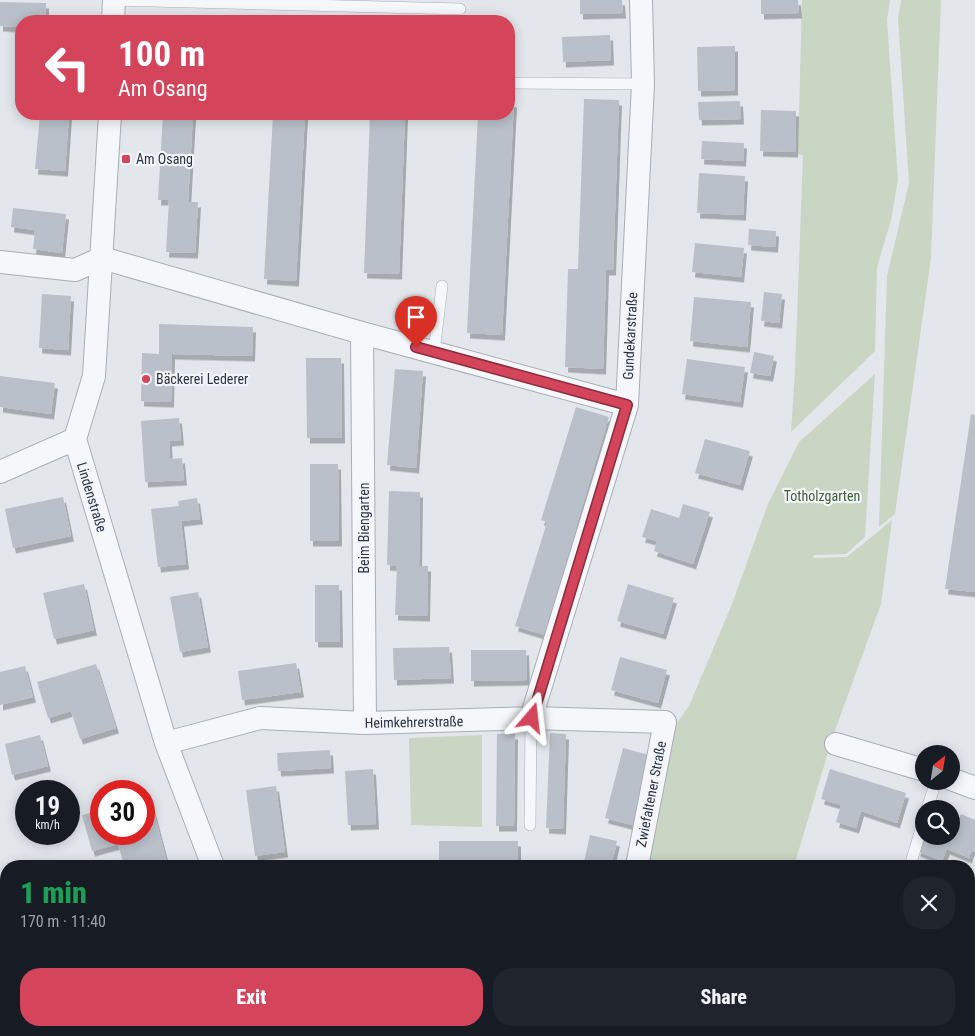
<!DOCTYPE html>
<html lang="en">
<head>
<meta charset="utf-8">
<style>
	body { margin:0; font-family:"Roboto Condensed",sans-serif; background:#20242c; color:#f1f3f6; height:100vh; display:flex; flex-direction:column; font-size:19px; white-space:nowrap }
	* { box-sizing:border-box; margin:0 }
	p { font-size:16px; color:#9ea1a6 }
	.icon { flex:none; width:28px; height:28px; fill:none; stroke:currentColor; stroke-width:2; stroke-linecap:round; stroke-linejoin:round }
	.map { position:relative; flex:1; overflow:hidden }
	.sheet { position:absolute; left:0px; top:860px; width:975px; height:176px; display:flex; flex-direction:column; background:#171b24; border-radius:20px 20px 0 0; box-shadow:0 2px 12px #0003 }
	.sheet>* { flex:none }
	.banner { position:absolute; left:15px; top:15px; width:500px; height:105px; border-radius:20px; box-shadow:0 2px 12px #0003; background:#d4455b; color:#fff; overflow:hidden }
	.needle { width:32px; rotate:30deg }
	.buttons { position:absolute; left:915px; top:745px; display:grid; gap:10px }
	.buttons a { display:grid; place-items:center; width:45px; height:45px; border-radius:50%; background:#171b24; box-shadow:0 2px 12px #0003; font-size:25px }
	.speed { position:absolute; left:15px; top:780px; display:flex; gap:10px; font-size:25px; font-weight:700; text-align:center }
	.speed>* { display:grid; place-content:center; width:65px; height:65px; border-radius:50%; background:#171b24; box-shadow:0 2px 12px #0003; line-height:1 }
	.speed small { font-size:12px; font-weight:400 }
	.speed .limit { border:8px solid #d22; background:#fff; color:#111 }
	.pin { position:absolute; display:grid; place-items:center; width:42px; height:42px; color:#fff; margin:-51px -21px; border-radius:50% 50% 50% 0; rotate:-45deg; box-shadow:0 0 5px #0007 }
	.pin .icon { rotate:45deg }
	.me { position:absolute; width:55px; margin:-28px; rotate:17deg; stroke-linejoin:round; filter:drop-shadow(0 0 4px #0008) }
	.turn { display:flex; align-items:center; gap:18px; height:105px; padding:0 20px; font-size:22px }
	.turn .icon { width:65px; height:65px; stroke-width:2.5 }
	.turn b { display:block; font-size:35px; line-height:42px }
	.round { display:grid; place-items:center; flex:none; width:52px; height:52px; border-radius:20px; background:#20242c }
	.headline { display:flex; align-items:center; justify-content:space-between; height:85px; padding:0 20px }
	h1 { font-size:30px; font-weight:800; line-height:38px; color:#1e9e55 }
	.button { display:flex; gap:10px; margin-top:auto; padding:10px 20px }
	.button a { flex:1; height:58px; border-radius:20px; background:#d4455b; color:#fff; font-size:20px; font-weight:800; line-height:58px; text-align:center }
	.button a+a { background:#20242c; color:#f1f3f6 }
	.map>svg:first-child { display:block }
	.green { fill:#c9d6c4 }
	.building { fill:#bac0ca; filter:url(#shadow) }
	.lines { fill:none; stroke-linecap:round; stroke-linejoin:round }
	.lane-casing { stroke:#a8aeb7; stroke-width:12 }
	.street-casing { stroke:#a8aeb7; stroke-width:24 }
	.lane { stroke:#f6f7fa; stroke-width:11 }
	.street { stroke:#f6f7fa; stroke-width:22 }
	.route-casing { stroke:#8a2d3b; stroke-width:12 }
	.route { stroke:#d4455b; stroke-width:9 }
	.poi-dot { fill:#d4455b; stroke:#f3f5f9; stroke-width:2 }
	.labels { text-anchor:middle; stroke-width:4.5; stroke-linejoin:round; paint-order:stroke }
	.poi-label { font-size:14px; fill:#2a3445; stroke:#f3f5f9; text-anchor:start }
	.street-label { font-size:14px; fill:#2a3445; stroke:#f3f5f9 }
	.park-label { font-size:14px; fill:#3f6137; stroke:#f3f5f9 }
</style>
</head>
<body>
<div class="map">
<svg width="975" height="1036" viewBox="0 0 975 1036">
	<defs>
		<filter id="shadow"><feDropShadow dx="3" dy="5.5" stdDeviation="0" flood-color="#0004"/></filter>
	</defs>
	<rect width="100%" height="100%" fill="#e3e7ec"/>
	<path class="green" d="M 802,0 L 890,0 L 887,20 L 898,180 L 891,220 L 877,267 L 875,351 L 791,432 L 795,370 L 803,155 L 798,154 Z
		M 901,0 L 941,0 L 931,258 L 895,514 L 879,527 L 887,276 L 909,183 L 898,18 Z
		M 875,374 L 865,537 L 846,554 L 814,555 L 813,558 L 847,557 L 892,520 L 881,604 L 833,736 L 794,866 L 645,866 L 674,727 L 689,706 L 732,604 L 768,504 L 799,442 Z
		M 482,735 L 482,827 L 411,825 L 409,738 Z
		M 610,1030 L 739,1030 L 737,1036 L 609,1036 Z"/>
	<path class="building" d="M 580,0 L 622,0 L 623,13 L 580,14 Z
		M 761,0 L 798,0 L 799,13 L 761,14 Z
		M 0,2 L 46,3 L 46,21 L 21,21 L 21,27 L 0,26 Z
		M 610,35 L 611,60 L 563,62 L 562,37 Z
		M 735,46 L 735,90 L 698,91 L 697,47 Z
		M 584,99 L 619,100 L 613,270 L 606,270 L 603,369 L 565,367 L 568,269 L 578,269 Z
		M 509,101 L 514,102 L 502,335 L 467,333 L 478,114 L 509,114 Z
		M 740,101 L 741,119 L 699,120 L 698,102 Z
		M 761,110 L 796,111 L 795,152 L 760,151 Z
		M 40,114 L 69,114 L 65,171 L 35,169 Z
		M 163,114 L 193,114 L 188,202 L 198,202 L 195,253 L 166,252 L 169,200 L 158,200 Z
		M 273,114 L 305,114 L 296,281 L 264,279 Z
		M 370,114 L 405,114 L 399,274 L 364,273 Z
		M 702,141 L 744,143 L 743,161 L 701,159 Z
		M 699,173 L 745,176 L 743,215 L 697,213 Z
		M 13,208 L 66,214 L 62,253 L 33,249 L 35,230 L 11,227 Z
		M 749,229 L 776,231 L 775,247 L 748,245 Z
		M 695,243 L 744,248 L 741,277 L 692,272 Z
		M 764,292 L 782,294 L 779,323 L 761,321 Z
		M 42,294 L 71,296 L 68,350 L 39,348 Z
		M 694,297 L 751,302 L 747,347 L 690,341 Z
		M 159,324 L 253,327 L 252,356 L 172,354 L 171,402 L 141,401 L 142,353 L 159,354 Z
		M 754,352 L 774,356 L 770,376 L 750,373 Z
		M 306,358 L 341,358 L 342,438 L 307,438 Z
		M 687,359 L 745,367 L 740,402 L 682,394 Z
		M 395,369 L 423,371 L 416,468 L 387,465 Z
		M 0,376 L 55,383 L 51,414 L 0,407 Z
		M 576,407 L 609,417 L 575,530 L 580,532 L 548,636 L 515,626 L 547,522 L 541,520 Z
		M 971,414 L 975,415 L 975,592 L 945,589 Z
		M 179,418 L 181,440 L 169,441 L 170,459 L 182,458 L 184,480 L 145,482 L 141,421 Z
		M 705,439 L 750,451 L 740,485 L 695,473 Z
		M 310,464 L 338,464 L 339,541 L 310,541 Z
		M 389,491 L 420,492 L 419,566 L 428,566 L 427,616 L 395,615 L 397,566 L 387,565 Z
		M 63,497 L 71,536 L 13,548 L 5,509 Z
		M 197,498 L 200,519 L 181,521 L 186,564 L 158,567 L 151,509 L 179,506 L 178,501 Z
		M 683,504 L 710,512 L 693,564 L 654,551 L 657,541 L 642,537 L 651,509 L 679,518 Z
		M 84,584 L 94,630 L 54,639 L 43,593 Z
		M 628,584 L 674,598 L 663,634 L 617,621 Z
		M 315,585 L 339,585 L 340,642 L 315,642 Z
		M 198,592 L 208,647 L 180,652 L 170,597 Z
		M 449,647 L 451,678 L 394,680 L 393,648 Z
		M 471,650 L 526,650 L 527,680 L 471,681 Z
		M 620,657 L 667,670 L 658,703 L 611,690 Z
		M 296,663 L 301,692 L 242,700 L 238,671 Z
		M 96,664 L 116,728 L 80,739 L 71,711 L 48,718 L 37,682 Z
		M 25,666 L 33,697 L 0,705 L 0,672 Z
		M 550,733 L 566,734 L 563,829 L 546,828 Z
		M 497,734 L 515,734 L 514,826 L 496,826 Z
		M 40,735 L 48,766 L 12,775 L 5,744 Z
		M 623,748 L 653,756 L 636,826 L 605,818 Z
		M 330,750 L 331,768 L 278,771 L 277,753 Z
		M 373,769 L 376,824 L 348,825 L 345,771 Z
		M 830,769 L 906,793 L 897,823 L 861,811 L 856,828 L 836,822 L 841,805 L 821,799 Z
		M 276,786 L 285,852 L 255,856 L 246,790 Z
		M 150,798 L 168,866 L 124,866 L 118,844 L 92,851 L 82,815 L 101,810 L 101,834 L 144,834 L 144,799 Z
		M 961,814 L 975,820 L 975,852 L 971,851 L 969,858 L 947,849 L 942,861 L 917,851 L 923,836 L 952,836 Z
		M 590,835 L 617,841 L 611,866 L 583,866 Z
		M 439,841 L 518,841 L 518,866 L 439,866 Z
		M 969,909 L 975,912 L 975,941 L 969,938 Z
		M 969,1015 L 974,1017 L 967,1036 L 930,1036 L 919,1032 L 919,1030 L 969,1030 Z
		M 302,1030 L 361,1030 L 361,1036 L 302,1036 Z
		M 392,1030 L 500,1030 L 500,1036 L 391,1036 Z
		M 544,1030 L 594,1030 L 593,1036 L 543,1036 Z"/>
	<g class="lines">
		<defs>
			<path id="lane" d="M 114,0 L 460,9
				M 509,83 L 643,84
				M 434,352 L 442,286
				M 927,809 L 936,781
				M 530,825 L 531,718
				M 910,866 L 924,819"/>
			<path id="street" d="M 113,21 L 114,0
				M 110,114 L 94,376 L 75,439 L 166,743 L 213,866
				M 0,262 L 75,270 L 102,258 L 362,333 L 627,405
				M 362,333 L 365,723
				M 0,472 L 75,439
				M 531,718 L 627,405 L 643,84 L 641,0
				M 166,743 L 260,718 L 365,723 L 531,718 L 665,722 L 637,866
				M 836,744 L 924,770
				M 951,779 L 975,788
				M 0,897 L 6,898
				M 969,992 L 975,994
				M 249,1030 L 249,1036"/>
		</defs>
		<use href="#lane" class="lane-casing"/>
		<use href="#street" class="street-casing"/>
		<use href="#lane" class="lane"/>
		<use href="#street" class="street"/>
	</g>
	<g class="lines">
		<defs>
			<path id="route" d="M 416,347 L 627,405 L 532,718"/>
		</defs>
		<use href="#route" class="route-casing"/>
		<use href="#route" class="route"/>
	</g>
	<g class="poi-dot">
		<rect x="121" y="154" width="10" height="10" rx="2.5"/>
		<circle cx="146" cy="379" r="5"/>
	</g>
	<g class="labels">
		<g class="poi-label">
			<text x="136" y="164">Am Osang</text>
			<text x="156" y="384">Bäckerei Lederer</text>
		</g>
		<g class="street-label">
			<text transform="translate(630 336) rotate(-87)" y="5">Gundekarstraße</text>
			<text transform="translate(92 497) rotate(73)" y="5">Lindenstraße</text>
			<text transform="translate(364 528) rotate(-90)" y="5">Beim Biengarten</text>
			<text transform="translate(414 722) rotate(-1)" y="5">Heimkehrerstraße</text>
			<text transform="translate(651 794) rotate(-79)" y="5">Zwiefaltener Straße</text>
		</g>
		<g class="park-label">
			<text x="822" y="501">Totholzgarten</text>
		</g>
	</g>
</svg>
<div class="buttons">
<a><svg class="needle" viewBox="-14 -14 28 28"><path d="M0-13l5 13h-10z" fill="#e53935"/><path d="M0 13l5-13h-10z" fill="#9ea1a6"/></svg></a>
<a><svg class="icon" aria-label="search" viewBox="0 0 24 24"><circle cx="10" cy="10" r="6"/><path d="M15 15l6 6"/></svg></a>
</div>
<div class="speed"><div>19<small>km/h</small></div><div class="limit">30</div></div>
<div class="pin" style="left:416px;top:347px;background:#d93025"><svg class="icon" aria-label="arrive" viewBox="0 0 24 24"><path d="M6 21V4h12l-3 4 3 4H6"/></svg></div>
<svg class="me" style="left:532px;top:718px" viewBox="-20 -20 40 40"><path d="M0-17L14 15 0 8-14 15z" fill="#d4455b" stroke="#fff" stroke-width="4"/></svg>
<div class="banner">
<div class="turn"><svg class="icon" aria-label="left" viewBox="0 0 24 24"><path d="M17 20v-9H6M10 6l-5 5 5 5"/></svg><div><b>100 m</b>Am Osang</div></div>
</div>
<section class="sheet">
<div class="headline"><div><h1>1 min</h1><p>170 m · 11:40</p></div><a class="round"><svg class="icon" aria-label="close" viewBox="0 0 24 24"><path d="M6 6l12 12M18 6L6 18"/></svg></a></div>
<div class="button"><a>Exit</a><a>Share</a></div>
</section>
</div>
</body>
</html>
